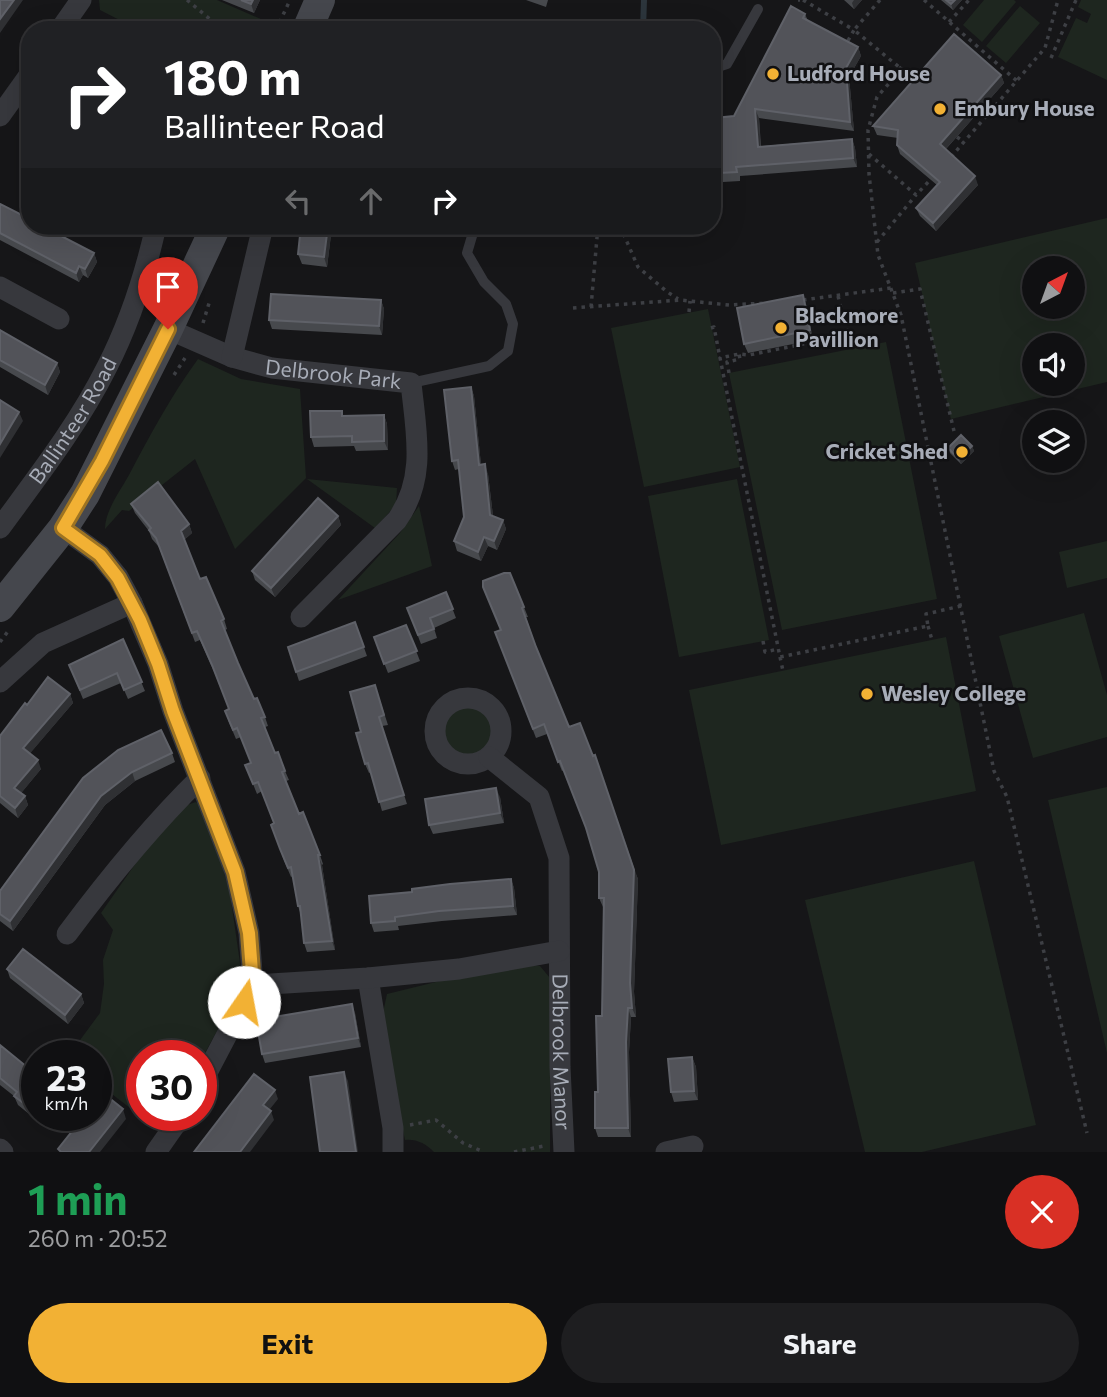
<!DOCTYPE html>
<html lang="en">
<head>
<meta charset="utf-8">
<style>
	body { margin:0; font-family:Commissioner,sans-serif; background:#1e1e20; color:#f1f3f6; height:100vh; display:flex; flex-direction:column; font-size:26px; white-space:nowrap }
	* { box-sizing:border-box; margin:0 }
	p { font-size:23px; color:#9c9d9f }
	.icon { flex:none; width:38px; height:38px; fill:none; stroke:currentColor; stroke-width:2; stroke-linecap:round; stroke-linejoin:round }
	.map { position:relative; height:1152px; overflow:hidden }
	.sheet { display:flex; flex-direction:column; background:#101012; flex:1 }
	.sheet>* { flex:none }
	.guide { position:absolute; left:21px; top:21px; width:700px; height:214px; border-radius:28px; box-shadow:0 7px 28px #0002,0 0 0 2px #303032; background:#202124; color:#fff; overflow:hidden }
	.needle { width:46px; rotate:41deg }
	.tools { position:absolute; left:1022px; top:256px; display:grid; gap:14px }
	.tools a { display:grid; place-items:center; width:63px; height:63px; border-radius:50%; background:#101012; box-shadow:0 7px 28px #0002,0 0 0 2px #303032; font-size:35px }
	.speed { position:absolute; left:21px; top:1040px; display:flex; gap:14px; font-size:35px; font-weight:700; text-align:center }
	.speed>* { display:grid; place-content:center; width:91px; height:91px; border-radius:50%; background:#101012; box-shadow:0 7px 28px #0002,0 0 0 2px #303032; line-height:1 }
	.speed small { font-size:18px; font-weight:400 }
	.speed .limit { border:10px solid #d22; background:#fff; color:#111 }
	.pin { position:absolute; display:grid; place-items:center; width:60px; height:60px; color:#fff; margin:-72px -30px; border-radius:50% 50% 50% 0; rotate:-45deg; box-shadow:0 0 7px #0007 }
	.pin .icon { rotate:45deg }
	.me { position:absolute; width:77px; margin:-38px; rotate:12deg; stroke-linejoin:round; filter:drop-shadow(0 0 5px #0008) }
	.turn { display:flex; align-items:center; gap:24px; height:147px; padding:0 28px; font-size:32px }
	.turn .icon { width:91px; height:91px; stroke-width:2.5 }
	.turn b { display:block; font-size:49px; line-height:60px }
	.lanes { display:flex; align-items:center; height:66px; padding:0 28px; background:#0003; justify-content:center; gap:35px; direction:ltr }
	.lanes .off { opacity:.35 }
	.round { display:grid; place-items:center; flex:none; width:74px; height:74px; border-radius:37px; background:#1e1e20 }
	.overview { display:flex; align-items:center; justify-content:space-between; height:119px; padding:0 28px }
	h1 { font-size:42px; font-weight:700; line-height:52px; color:#1e9e55 }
	.button { display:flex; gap:14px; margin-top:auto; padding:14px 28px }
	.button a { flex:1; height:80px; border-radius:42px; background:#f2b134; color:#111; font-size:28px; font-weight:700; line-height:80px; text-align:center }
	.button a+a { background:#1e1e20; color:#f1f3f6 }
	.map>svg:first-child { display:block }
	.green { fill:#1e261f; fill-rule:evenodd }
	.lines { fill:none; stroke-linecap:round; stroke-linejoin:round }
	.stream { stroke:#2c353c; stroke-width:6 }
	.path { stroke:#3d3f44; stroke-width:3.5; stroke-dasharray:3.5 5; stroke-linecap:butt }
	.lane { stroke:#37383d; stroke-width:10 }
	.street { stroke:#37383d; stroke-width:21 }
	.secondary { stroke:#45474d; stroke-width:30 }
	.wall { fill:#47494d }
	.shaded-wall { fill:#2f3033 }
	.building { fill:#525359; stroke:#5f6168; stroke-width:2 }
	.route-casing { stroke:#9d7322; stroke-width:18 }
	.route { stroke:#f2b134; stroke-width:12 }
	.poi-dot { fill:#f2b134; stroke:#111113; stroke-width:2.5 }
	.labels { text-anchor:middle; stroke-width:5; stroke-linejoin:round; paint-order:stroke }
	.poi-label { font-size:21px; font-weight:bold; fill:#a8adb8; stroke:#111113; text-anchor:start }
	.street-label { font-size:21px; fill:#a8adb8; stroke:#111113 }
</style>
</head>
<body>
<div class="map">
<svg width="1107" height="1152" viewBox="0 0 1107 1152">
	<rect width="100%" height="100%" fill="#161618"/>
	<path class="green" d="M 99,0 L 217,0 L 286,30 L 139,30 L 100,10 Z
		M 984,0 L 1014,0 L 1016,2 L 982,42 L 963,25 Z
		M 1081,0 L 1107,0 L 1107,80 L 1058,57 L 1076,18 L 1087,23 L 1091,14 L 1078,7 Z
		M 1020,6 L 1040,23 L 1006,63 L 986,46 Z
		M 1107,218 L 1107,382 L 951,419 L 915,263 ZM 1034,268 L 1073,268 L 1073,306 L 1034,306 ZM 1034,345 L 1073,345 L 1073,383 L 1034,383 Z
		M 708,309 L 740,467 L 644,487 L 611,328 Z
		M 886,342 L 937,599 L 782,630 L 729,373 Z
		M 198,359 L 241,379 L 300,389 L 306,478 L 235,549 L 195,459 L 129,511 L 122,510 L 105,529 C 105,511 120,491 129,475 C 150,435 171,396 198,359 Z
		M 307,479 L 397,488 L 396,505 L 375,528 Z
		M 737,479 L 769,640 L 679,657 L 648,496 Z
		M 419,506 L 432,566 L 338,600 L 400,533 Z
		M 1107,541 L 1107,578 L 1067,588 L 1059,552 Z
		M 1084,613 L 1107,695 L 1107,737 L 1033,758 L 999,636 Z
		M 946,637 L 976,791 L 721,845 L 689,690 Z
		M442 731a27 27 0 1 1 54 0a27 27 0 1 1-54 0Z
		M 1107,787 L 1107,1053 L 1048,800 Z
		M 196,802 L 205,807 L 230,893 L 243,984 L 201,1060 L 201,1055 L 142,1055 L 142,1115 L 166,1115 L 155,1127 L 96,1082 L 96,1055 L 69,1055 L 100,1013 L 104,984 L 103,960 L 113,930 L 101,913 L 145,850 L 184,806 Z
		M 974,861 L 1036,1125 L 922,1152 L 865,1152 L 805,900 Z
		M 525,965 L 540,966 L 550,978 L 550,1152 L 434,1152 C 426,1144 417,1139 405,1140 L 381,1022 L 387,994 L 440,981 Z"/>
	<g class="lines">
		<path class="stream" d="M 643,30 L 644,0"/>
		<path class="path" d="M 187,0 L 223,30
			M 798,0 L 800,0
			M 803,0 L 854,30 L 845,46
			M 880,0 L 854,30 L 899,67 L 899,72 L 877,97 L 868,130 L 869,174 L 878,255 L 901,315 L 994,771 L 1007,797 L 1087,1133
			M 924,0 L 1017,81
			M 949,22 L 969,0
			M 276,30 L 290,0
			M 1051,58 L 1076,0
			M 899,67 L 916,82
			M 957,137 L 964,142
			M 869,154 L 916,195 L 932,178
			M 951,157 L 1045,48 L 1058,0
			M 620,226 L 638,267 L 666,291 L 678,299
			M 877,242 L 916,195
			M 893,293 L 920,289 L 954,431
			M 838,296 L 848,335 L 749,355 L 739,354 L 720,358 L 780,657 L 928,626 L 926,614 L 961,606
			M 803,300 L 891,288
			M 591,307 L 598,226
			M 573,308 L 680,300 L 729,305 L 767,303
			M 689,312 L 690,301
			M 203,323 L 210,300
			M 711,328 L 714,327 L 720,358
			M 729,373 L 727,362 L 740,359 L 739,354
			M 174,375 L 185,358
			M 928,626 L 932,640
			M 763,641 L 765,652 L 778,649
			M 0,642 L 9,630
			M 780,657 L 783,671
			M 410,1125 L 436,1120 L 463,1143 L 484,1152
			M 514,1152 L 544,1146"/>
		<path class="lane" d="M 712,69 L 727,64 L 758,9
			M 411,383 L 489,366 L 508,351 L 513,324 L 506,304 L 484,282 L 467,253 L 475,226"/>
		<g class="street">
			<path d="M 60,30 L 81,0"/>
			<path d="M 0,116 L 30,74"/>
			<path d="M 0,287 L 59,319"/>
			<path id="s1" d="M 168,329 L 232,357 L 272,368 L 411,383 C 416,432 427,478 397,520 L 301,617"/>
			<path d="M 232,357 L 263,226"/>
			<path id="s2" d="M 0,528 C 38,476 78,425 107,367 C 130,322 145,275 156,226"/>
			<path d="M 63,528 L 100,555 L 118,577 L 132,603 L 158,664 L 173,711 L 235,872 L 249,933 L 253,985 L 201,1084"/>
			<path d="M 0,682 L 43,643 L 132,603"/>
			<circle cx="468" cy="731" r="33"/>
			<path id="s3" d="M 489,757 L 539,797 L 559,858 L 560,1067 L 564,1152"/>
			<path d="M 67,934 C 108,879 151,826 200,778"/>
			<path d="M 368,978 L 393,1128 L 393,1152"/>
			<path d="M 253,985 L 368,978 L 459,969 L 559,951"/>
			<path d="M 0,1149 L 3,1152"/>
			<path d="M 156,1152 L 182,1115"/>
			<path d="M 666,1152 L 693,1146"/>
		</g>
		<path class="secondary" d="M 307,30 L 320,0
			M 0,607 L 63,528 L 85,494 L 168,329 L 216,226"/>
	</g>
	<path class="wall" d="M 222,0 L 260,0 L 254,13 Z
		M 526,0 L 548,0 L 546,7 Z
		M 844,0 L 862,0 L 854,9 Z
		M 941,0 L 962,0 L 953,10 Z
		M 805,14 L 808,21 L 858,47 L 861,56 L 849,77 L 854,131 L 759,118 L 761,146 L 852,139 L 855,148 L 857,167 L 740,176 L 740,181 L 723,182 L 719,173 L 734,116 Z
		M 1001,75 L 1004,83 L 946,149 L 978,185 L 936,231 L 920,216 L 916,208 L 937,185 L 900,154 L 897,145 L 898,138 L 877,135 L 873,126 Z
		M 30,137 L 30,164 L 25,161 L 22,152 Z
		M 0,204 L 94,253 L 97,262 L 88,278 L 83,275 L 79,282 L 0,240 Z
		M 328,226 L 331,235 L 327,267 L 302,264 L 298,254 Z
		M 803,295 L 806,304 L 813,340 L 748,353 L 744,344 Z
		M 381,300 L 384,309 L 382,335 L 272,329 L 269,320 Z
		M 0,330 L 57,363 L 60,372 L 48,395 L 0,367 Z
		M 471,387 L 474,396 L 481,465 L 488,474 L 493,516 L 503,520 L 506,529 L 497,550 L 488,546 L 481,561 L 457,551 L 454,541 L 464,517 L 459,469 L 455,470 L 452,461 Z
		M 384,415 L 387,424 L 388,450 L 356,451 L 354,446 L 314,447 L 311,437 L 344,416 Z
		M 972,446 L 974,451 L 961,464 L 950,453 L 948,448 Z
		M 131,504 L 189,524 L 192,533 L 184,540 L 200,579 L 224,619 L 227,629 L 225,630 L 238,663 L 254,699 L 265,717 L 268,726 L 265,727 L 275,753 L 285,771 L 289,780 L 286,781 L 299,814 L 320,855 L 323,864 L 322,865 L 335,950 L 307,952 L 304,943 L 301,915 L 298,906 L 293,876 L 291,877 L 283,858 L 274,824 L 262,791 L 257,794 L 249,774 L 251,763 L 241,737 L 236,739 L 228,720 L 229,709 L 215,674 L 200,640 L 195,642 L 159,547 L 152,539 L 149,531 L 135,513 Z
		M 338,516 L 341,525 L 275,597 L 255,580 L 252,571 Z
		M 510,573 L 528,617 L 526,617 L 536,647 L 569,727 L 638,879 L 634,992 L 636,1017 L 631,1017 L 629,1052 L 631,1137 L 598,1137 L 595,1128 L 602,1016 L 604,907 L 603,907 L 599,898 L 599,872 L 586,829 L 564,770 L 562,771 L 547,734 L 536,738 L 495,632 L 500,630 Z
		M 446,592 L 456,618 L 434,628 L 437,638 L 421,644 L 407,608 Z
		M 355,622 L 367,656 L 299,681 L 288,647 Z
		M 406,625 L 420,661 L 388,673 L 374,637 Z
		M 123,639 L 145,691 L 128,699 L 121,683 L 83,699 L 69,665 Z
		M 375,685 L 388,725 L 382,726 L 407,804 L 382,811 L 371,772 L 369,773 L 365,764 L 361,732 Z
		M 70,694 L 73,703 L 30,753 L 41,769 L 21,793 L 25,796 L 28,805 L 18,818 L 0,803 L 0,736 L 27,705 Z
		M 172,753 L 175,762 L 135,781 L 105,805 L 13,931 L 0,921 L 0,891 L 83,778 Z
		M 500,797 L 504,823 L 433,834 L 429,825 Z
		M 511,879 L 514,888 L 517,915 L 442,921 L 398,926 L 399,930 L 374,932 L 371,923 L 412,892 Z
		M 7,969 L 81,994 L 84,1003 L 68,1024 L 10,978 Z
		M 355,1013 L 361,1047 L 265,1063 L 262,1054 Z
		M 0,1045 L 37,1081 L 37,1115 L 51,1115 L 45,1122 L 39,1122 L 18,1105 L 14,1096 L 0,1085 Z
		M 692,1057 L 696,1067 L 698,1100 L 674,1102 L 671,1092 Z"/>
	<path class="shaded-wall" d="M 14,0 L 23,0 L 0,33 L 0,19 Z
		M 253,0 L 260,0 L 254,13 L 251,4 Z
		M 854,0 L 862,0 L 854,9 L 852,3 Z
		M 955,0 L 962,0 L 953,10 L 951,4 Z
		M 858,47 L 861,56 L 849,77 L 854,131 L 850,122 L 846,68 Z
		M 1001,75 L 1004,83 L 943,152 L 940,144 Z
		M 755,109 L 759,118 L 761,156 L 758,147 Z
		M 852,139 L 855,148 L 857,167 L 853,158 Z
		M 975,176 L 978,185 L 936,231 L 933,223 Z
		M 328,226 L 331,235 L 327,267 L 324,257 Z
		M 94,253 L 97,262 L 88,278 L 85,269 Z
		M 79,266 L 83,275 L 79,282 L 76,273 Z
		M 803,295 L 806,304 L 813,340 L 810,330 Z
		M 381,300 L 384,309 L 382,335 L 379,326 Z
		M 57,363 L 60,372 L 48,395 L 45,385 Z
		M 471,387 L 474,396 L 482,474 L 479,465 Z
		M 19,412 L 23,421 L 0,458 L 0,444 Z
		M 384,415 L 387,424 L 388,450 L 384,441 Z
		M 972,446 L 974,451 L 961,464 L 959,459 Z
		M 485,464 L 488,474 L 494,524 L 490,515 Z
		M 338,516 L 341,525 L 275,597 L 271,588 Z
		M 503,520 L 506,529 L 497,550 L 494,541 Z
		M 189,524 L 192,533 L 184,540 L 181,531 Z
		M 484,537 L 488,546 L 481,561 L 478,552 Z
		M 70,694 L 73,703 L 27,757 L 23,748 Z
		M 595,755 L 638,879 L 634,992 L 636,1017 L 632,1008 Z
		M 38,760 L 41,769 L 18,797 L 14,788 Z
		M 132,772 L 135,781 L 105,805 L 13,931 L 10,921 L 101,796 Z
		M 496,788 L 500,797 L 504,823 L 500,813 Z
		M 25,796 L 28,805 L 18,818 L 15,808 Z
		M 318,855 L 322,865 L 335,950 L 332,941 Z
		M 511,879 L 514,888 L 517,915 L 513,906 Z
		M 81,994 L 84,1003 L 68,1024 L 65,1015 Z
		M 352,1004 L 355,1013 L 361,1047 L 358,1038 Z
		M 628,1008 L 631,1017 L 629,1052 L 631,1137 L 628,1128 L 626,1042 Z
		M 692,1057 L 696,1067 L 698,1100 L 694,1091 Z
		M 344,1072 L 348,1081 L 358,1152 L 356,1152 Z
		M 275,1090 L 278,1099 L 266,1114 L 263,1105 Z
		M 123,1109 L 126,1119 L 100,1152 L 89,1152 Z
		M 271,1111 L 274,1120 L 250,1152 L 240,1152 Z
		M 42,1115 L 51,1115 L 45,1122 Z"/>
	<path class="building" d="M 0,0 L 14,0 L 0,19 Z
		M 241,0 L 253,0 L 251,4 Z
		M 946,0 L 955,0 L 951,4 Z
		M 791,6 L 805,14 L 803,18 L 858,47 L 846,68 L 850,122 L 755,109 L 758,147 L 852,139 L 853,158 L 736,167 L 737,172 L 719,173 L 715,118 L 734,116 Z
		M 954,34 L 1001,75 L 940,144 L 975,176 L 933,223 L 916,208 L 940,182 L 897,145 L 898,130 L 873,126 Z
		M 30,137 L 30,156 L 22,152 Z
		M 0,204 L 30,219 L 30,226 L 42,226 L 94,253 L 85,269 L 79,266 L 76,273 L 0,233 Z
		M 301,226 L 328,226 L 324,257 L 298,254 Z
		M 271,294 L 381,300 L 379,326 L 269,320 Z
		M 803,295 L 810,330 L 744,344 L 737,308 Z
		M 0,330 L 57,363 L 45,385 L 0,360 Z
		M 471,387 L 479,465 L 485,464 L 490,515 L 503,520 L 494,541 L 484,537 L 478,552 L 454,541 L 464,517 L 458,460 L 452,461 L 444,390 Z
		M 0,400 L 19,412 L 0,444 Z
		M 310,411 L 342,411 L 342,416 L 384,415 L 384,441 L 352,442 L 352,436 L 311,437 Z
		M 961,435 L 972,446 L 959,459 L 948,448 Z
		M 158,482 L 189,524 L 181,531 L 200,579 L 206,577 L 224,619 L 221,621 L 238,663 L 254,699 L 257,698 L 265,717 L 261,718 L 275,753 L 278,752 L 285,771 L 282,772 L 299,814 L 303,812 L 320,855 L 318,855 L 332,941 L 304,943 L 300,906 L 298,906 L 291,867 L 288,868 L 280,849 L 271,825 L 274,823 L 258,782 L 253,784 L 245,765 L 251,763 L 237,728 L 233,730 L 225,711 L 229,709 L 212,665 L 197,631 L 192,633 L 156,538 L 149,530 L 151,528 L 131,504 Z
		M 318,498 L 338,516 L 271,588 L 252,571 Z
		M 504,573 L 510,573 L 524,607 L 522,608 L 536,647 L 569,727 L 580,723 L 593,756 L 595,755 L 634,870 L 630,983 L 632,1008 L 628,1008 L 626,1042 L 628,1128 L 595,1128 L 595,1092 L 598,1092 L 596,1016 L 602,1016 L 604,898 L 599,898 L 599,872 L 586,828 L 560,761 L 558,762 L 544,724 L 533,729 L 495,632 L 501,630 L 483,587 L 483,581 Z
		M 446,592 L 453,609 L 430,618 L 434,629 L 418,635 L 407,608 Z
		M 355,622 L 364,647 L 296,672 L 288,647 Z
		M 406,625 L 417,651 L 384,664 L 374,637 Z
		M 123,639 L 142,682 L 124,690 L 117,673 L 80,690 L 69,665 Z
		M 48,677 L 70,694 L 23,748 L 38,760 L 14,788 L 25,796 L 15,808 L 0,796 L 0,736 L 25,703 L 27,705 Z
		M 375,685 L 384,715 L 379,717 L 404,795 L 379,802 L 368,763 L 365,764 L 356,733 L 361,732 L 350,692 Z
		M 161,730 L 172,753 L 132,772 L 101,796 L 10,921 L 0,914 L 0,891 L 83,778 L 118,750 Z
		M 496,788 L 500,813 L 429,825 L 425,799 Z
		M 511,879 L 513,906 L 439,911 L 395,917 L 395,921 L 371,923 L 369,896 L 412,892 L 412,889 L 450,884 Z
		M 23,949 L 81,994 L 65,1015 L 7,969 Z
		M 352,1004 L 358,1038 L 262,1054 L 256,1020 Z
		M 0,1045 L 27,1067 L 24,1070 L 37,1081 L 37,1113 L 14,1096 L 17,1092 L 0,1078 Z
		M 692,1057 L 694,1091 L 671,1092 L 668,1059 Z
		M 344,1072 L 356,1152 L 320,1152 L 310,1077 Z
		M 254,1074 L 275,1090 L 263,1105 L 271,1111 L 240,1152 L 194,1152 Z
		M 103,1093 L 123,1109 L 89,1152 L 61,1152 L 58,1149 L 85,1115 L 96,1115 L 96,1101 Z"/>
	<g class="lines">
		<defs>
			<path id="route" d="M 168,329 L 102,461 L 63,528 L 100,555 L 118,578 L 140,620 L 158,664 L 173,711 L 235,872 L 249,933 L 253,985 L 244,1002"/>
		</defs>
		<use href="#route" class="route-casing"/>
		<use href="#route" class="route"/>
	</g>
	<g class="poi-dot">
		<circle cx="773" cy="74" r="7"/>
		<circle cx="940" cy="109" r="7"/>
		<circle cx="781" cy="328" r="7"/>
		<circle cx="962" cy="452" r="7"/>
		<circle cx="867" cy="694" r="7"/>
	</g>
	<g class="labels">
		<g class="poi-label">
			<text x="787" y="81">Ludford House</text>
			<text x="954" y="116">Embury House</text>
			<text x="795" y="323">Blackmore<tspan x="795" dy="24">Pavillion</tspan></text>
			<text x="948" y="459" text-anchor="end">Cricket Shed</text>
			<text x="881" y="701">Wesley College</text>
		</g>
		<g class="street-label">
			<text dy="7" stroke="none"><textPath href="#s1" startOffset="173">Delbrook Park</textPath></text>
			<text dy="7" stroke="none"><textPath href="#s2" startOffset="130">Ballinteer Road</textPath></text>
			<text dy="7" stroke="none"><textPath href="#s3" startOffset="322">Delbrook Manor</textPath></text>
		</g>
	</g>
</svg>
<div class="tools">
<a><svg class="needle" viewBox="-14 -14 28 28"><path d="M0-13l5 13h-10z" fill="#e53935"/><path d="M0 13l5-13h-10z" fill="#9c9d9f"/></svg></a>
<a><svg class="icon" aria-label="sound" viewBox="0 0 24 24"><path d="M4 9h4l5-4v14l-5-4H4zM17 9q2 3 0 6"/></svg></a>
<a><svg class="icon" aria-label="layers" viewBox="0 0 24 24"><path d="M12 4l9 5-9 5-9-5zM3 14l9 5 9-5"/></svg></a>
</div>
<div class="speed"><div>23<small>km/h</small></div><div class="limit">30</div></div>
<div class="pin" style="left:168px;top:329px;background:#d93025"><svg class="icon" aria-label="arrive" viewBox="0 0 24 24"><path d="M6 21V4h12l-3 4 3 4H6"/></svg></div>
<svg class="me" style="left:244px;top:1002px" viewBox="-20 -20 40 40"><circle r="19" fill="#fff"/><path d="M0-13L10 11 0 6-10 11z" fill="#f2b134"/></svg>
<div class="guide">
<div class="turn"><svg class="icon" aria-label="right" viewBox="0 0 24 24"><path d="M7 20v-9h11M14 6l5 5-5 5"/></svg><div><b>180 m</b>Ballinteer Road</div></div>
<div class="lanes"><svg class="icon off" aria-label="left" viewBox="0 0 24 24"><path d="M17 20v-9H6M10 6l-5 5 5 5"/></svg><svg class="icon off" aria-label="ahead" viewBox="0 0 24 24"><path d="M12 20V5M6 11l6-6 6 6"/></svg><svg class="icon" aria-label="right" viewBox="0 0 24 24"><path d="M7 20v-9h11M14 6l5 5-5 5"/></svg></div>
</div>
</div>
<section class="sheet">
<div class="overview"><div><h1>1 min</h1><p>260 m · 20:52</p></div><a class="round" style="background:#d93025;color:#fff"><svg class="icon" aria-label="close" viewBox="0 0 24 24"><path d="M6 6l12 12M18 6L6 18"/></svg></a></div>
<div class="button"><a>Exit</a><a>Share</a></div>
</section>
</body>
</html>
